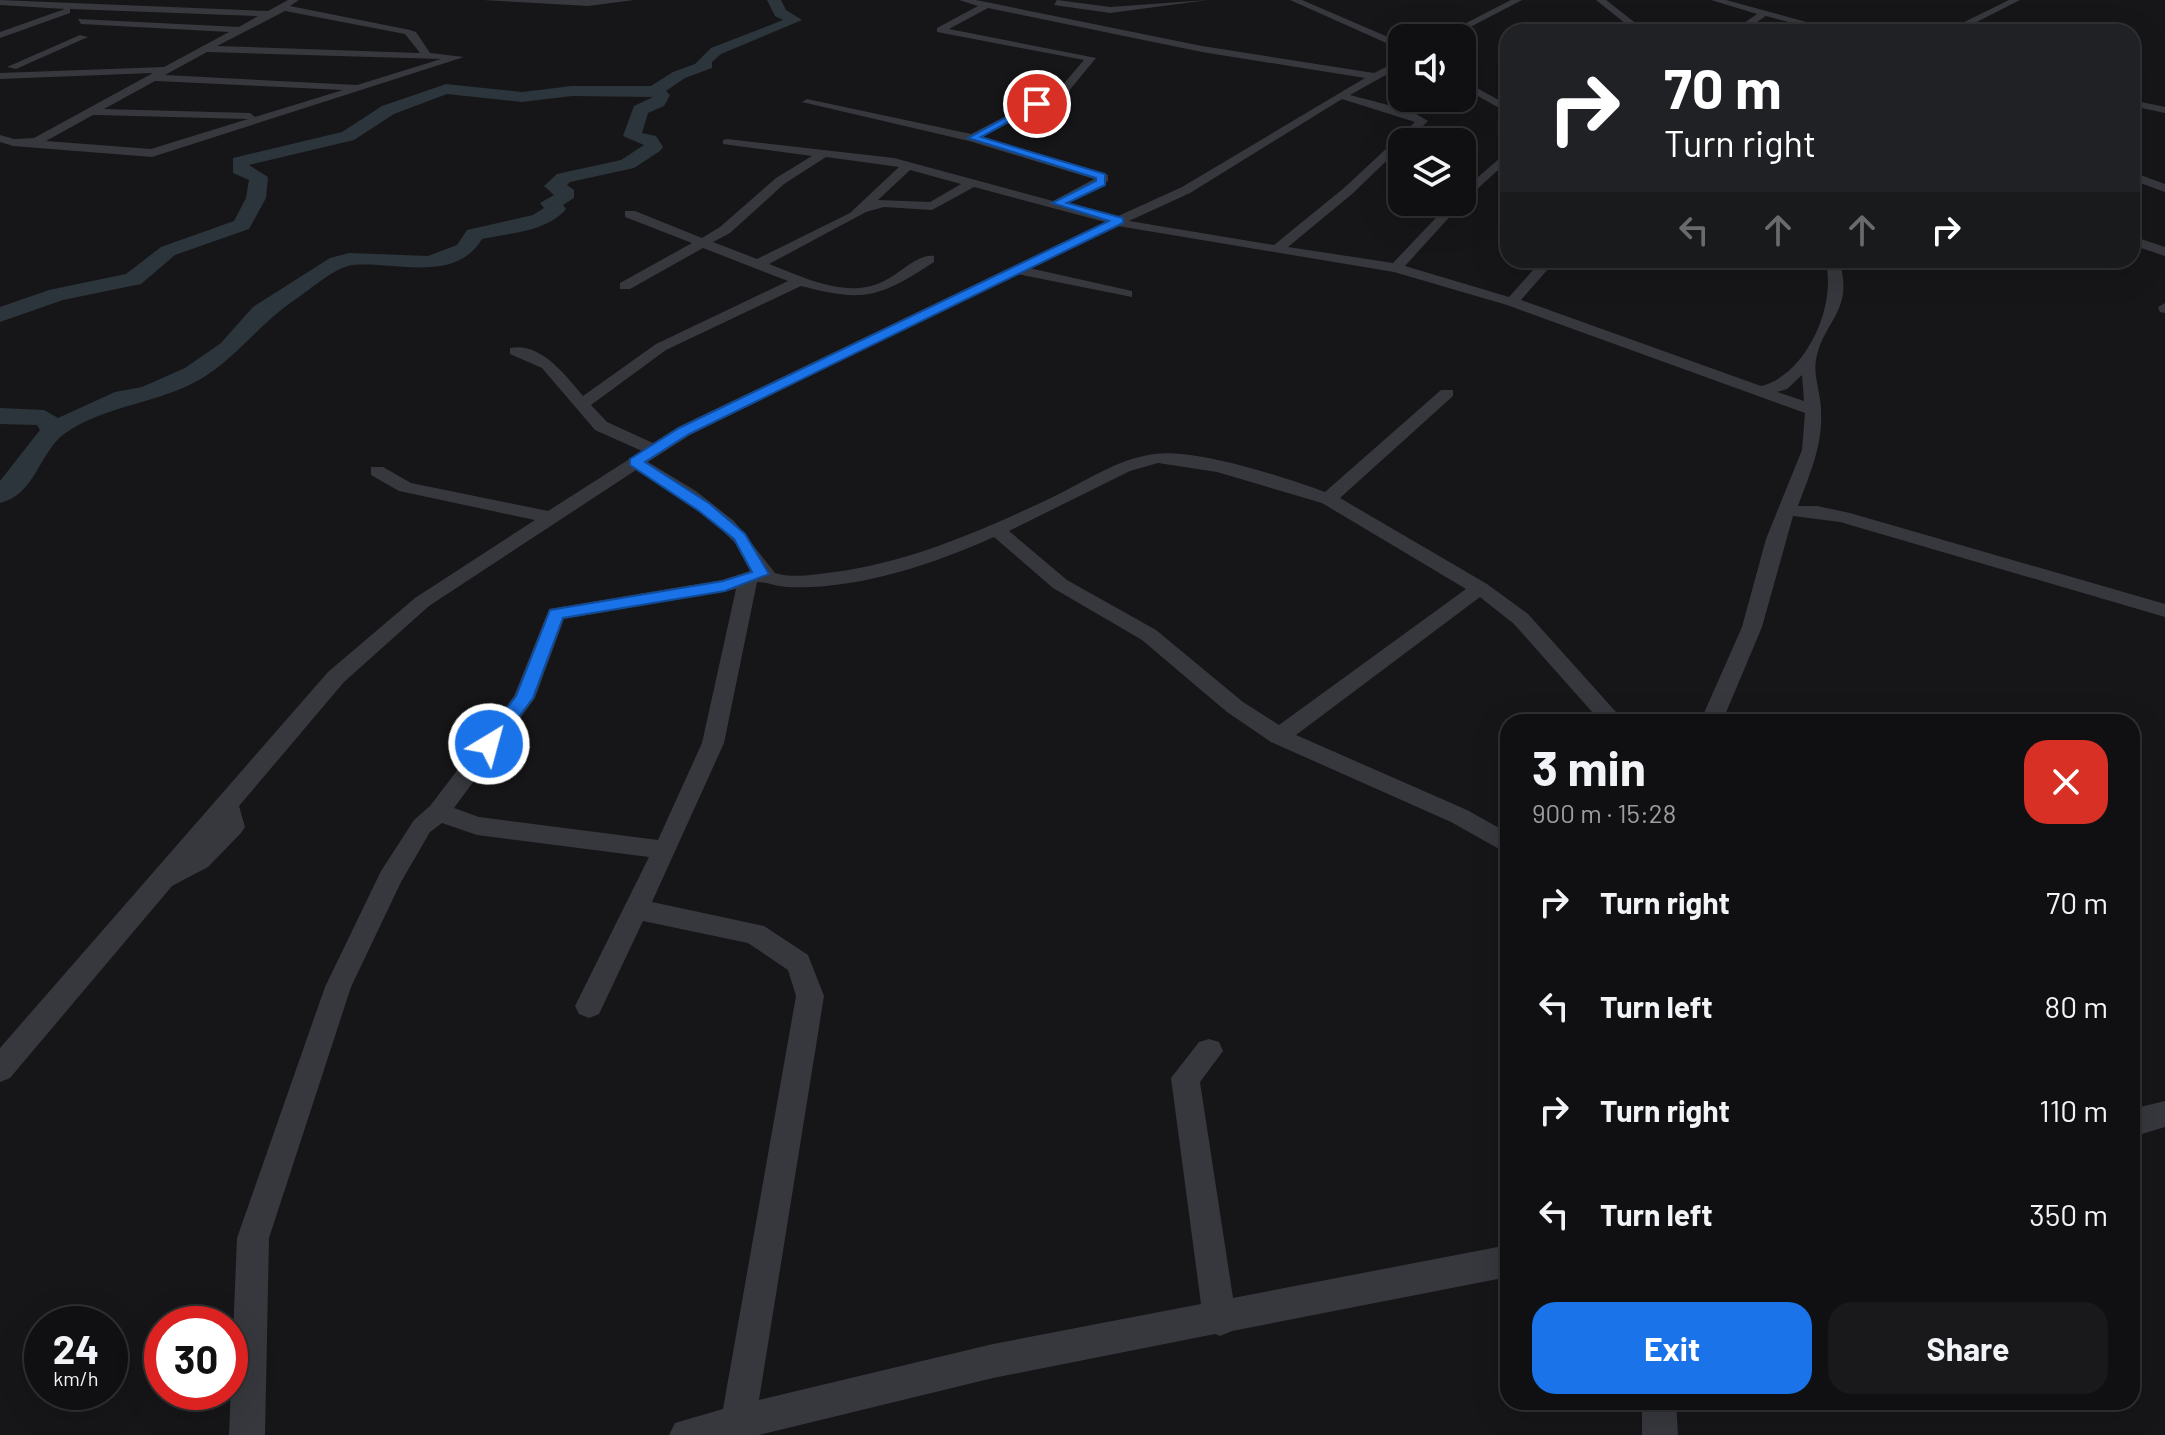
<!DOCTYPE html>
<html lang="en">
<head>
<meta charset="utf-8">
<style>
	body { margin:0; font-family:Barlow,sans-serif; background:#19191b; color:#f1f3f6; height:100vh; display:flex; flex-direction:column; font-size:30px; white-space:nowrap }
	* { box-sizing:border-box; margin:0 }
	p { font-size:26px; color:#9c9d9f }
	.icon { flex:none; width:44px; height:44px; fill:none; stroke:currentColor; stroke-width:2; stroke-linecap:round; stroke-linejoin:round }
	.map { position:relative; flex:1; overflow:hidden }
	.details { position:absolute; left:1500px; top:714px; width:640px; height:696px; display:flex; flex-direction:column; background:#101012; border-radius:24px; box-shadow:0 8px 32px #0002,0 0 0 2px #303032 }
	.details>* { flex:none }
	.banner { position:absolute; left:1500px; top:24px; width:640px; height:244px; border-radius:24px; box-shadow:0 8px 32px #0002,0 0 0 2px #303032; background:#202124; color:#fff; overflow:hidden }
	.buttons { position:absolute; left:1388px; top:24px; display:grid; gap:16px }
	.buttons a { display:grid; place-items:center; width:88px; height:88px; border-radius:16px; background:#101012; box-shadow:0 8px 32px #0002,0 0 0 2px #303032; font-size:40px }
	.speed { position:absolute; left:24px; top:1306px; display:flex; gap:16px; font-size:40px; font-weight:700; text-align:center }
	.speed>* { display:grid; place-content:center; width:104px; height:104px; border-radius:50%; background:#101012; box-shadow:0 8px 32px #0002,0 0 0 2px #303032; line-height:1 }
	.speed small { font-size:20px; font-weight:400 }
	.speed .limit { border:12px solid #d22; background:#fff; color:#111 }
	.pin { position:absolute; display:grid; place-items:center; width:68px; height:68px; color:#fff; margin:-34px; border:4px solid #fff; border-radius:50%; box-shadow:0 2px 8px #0007 }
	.me { position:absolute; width:88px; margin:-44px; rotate:37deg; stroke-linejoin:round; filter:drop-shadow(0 0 6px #0008) }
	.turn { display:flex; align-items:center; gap:28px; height:168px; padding:0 32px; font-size:36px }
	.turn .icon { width:104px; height:104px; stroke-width:2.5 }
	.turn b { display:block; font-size:56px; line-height:68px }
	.lanes { display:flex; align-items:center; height:76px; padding:0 32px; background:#0003; justify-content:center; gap:40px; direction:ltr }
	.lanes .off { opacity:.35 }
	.round { display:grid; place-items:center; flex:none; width:84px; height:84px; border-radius:24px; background:#19191b }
	.summary { display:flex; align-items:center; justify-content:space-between; height:136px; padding:0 32px }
	h1 { font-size:48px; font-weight:700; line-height:60px }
	.primary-button { display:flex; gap:16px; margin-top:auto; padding:16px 32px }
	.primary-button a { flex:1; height:92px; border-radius:24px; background:#1a73e8; color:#fff; font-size:32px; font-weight:700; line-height:92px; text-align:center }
	.primary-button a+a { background:#19191b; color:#f1f3f6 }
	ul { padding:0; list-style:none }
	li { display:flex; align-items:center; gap:24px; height:104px; padding:0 32px }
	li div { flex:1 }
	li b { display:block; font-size:30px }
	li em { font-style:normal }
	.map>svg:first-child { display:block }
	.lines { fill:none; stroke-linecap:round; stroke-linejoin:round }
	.river { fill:#2c353c; fill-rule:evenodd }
	.minor { fill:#37383d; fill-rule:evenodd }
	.route { fill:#1a73e8; stroke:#114b97; stroke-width:2 }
</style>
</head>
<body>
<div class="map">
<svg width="2165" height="1435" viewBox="0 0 2165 1435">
	<rect width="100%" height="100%" fill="#161618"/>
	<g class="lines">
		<path class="river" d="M 767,0 L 781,0 L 786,10 L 802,20 L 721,54 L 712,62 L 712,68 L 685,78 L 666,91 L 670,95 L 664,106 L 648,113 L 642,133 L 656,136 L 663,147 L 660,151 L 634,168 L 570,182 L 567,185 L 574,190 L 574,198 L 563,205 L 566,209 C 547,232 509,233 482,239 C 455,284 395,261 353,265 C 335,267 311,289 296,299 C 261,322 239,355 204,377 C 161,404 106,404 64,434 C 39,453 35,495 0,503 L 0,481 L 40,430 L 37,425 L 0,424 L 0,408 L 44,410 L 58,418 L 115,392 L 142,387 L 185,368 L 221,343 L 253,307 L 330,258 L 349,253 L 428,256 L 457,245 L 467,230 L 533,215 L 544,208 L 540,203 L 554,195 L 544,186 L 557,174 L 621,160 L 644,145 L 623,136 L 634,106 L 653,97 L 572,96 L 522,102 L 447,94 L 394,114 L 354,140 L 249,165 L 268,177 L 266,198 L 249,229 L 175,255 L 141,284 L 63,300 L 0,322 L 0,307 L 49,290 L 126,274 L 161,247 L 234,221 L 246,198 L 249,180 L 233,173 L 233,158 L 342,132 L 382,106 L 446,84 L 522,92 L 572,86 L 651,86 L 673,72 L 695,64 L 711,48 L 783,20 L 775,16 Z"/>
		<path class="minor" d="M 0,0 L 268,11 L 288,0 L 299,0 L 290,6 L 410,30 L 416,32 L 430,53 L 464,57 L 152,157 L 13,146 L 0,142 L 0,135 L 14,139 L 34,138 L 153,73 L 0,79 L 0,73 L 164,67 L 229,32 L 81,24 L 78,19 L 239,27 L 258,16 L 70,9 L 70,13 L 0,38 L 0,32 L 65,9 L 0,5 ZM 285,11 L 405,34 L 420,53 L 217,46 ZM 207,52 L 441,59 L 357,85 L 165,75 ZM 155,81 L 156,81 L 343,90 L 255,117 L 250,113 L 104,109 ZM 93,115 L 96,115 L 248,119 L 151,149 L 46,141 Z
			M 483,0 L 634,0 L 588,6 Z
			M 959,0 L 976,0 L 1202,46 L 1374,73 L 1402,59 L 1402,66 L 1350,95 L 1411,111 L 1428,121 L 1352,194 L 1288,247 L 1393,263 L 1451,202 L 1462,202 L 1462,191 L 1508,151 L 1508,161 L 1464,201 L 1405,266 L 1509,297 L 1542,260 L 1556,260 L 1521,300 L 1761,386 C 1807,375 1838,303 1825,260 L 1839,260 C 1855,312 1823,320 1816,360 C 1813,375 1821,394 1821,410 C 1823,445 1810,473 1798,506 L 1817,506 L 1850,513 L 2165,604 L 2165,617 L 1840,522 L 1793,516 L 1762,627 L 1722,722 L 1700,722 L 1742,627 L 1766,539 L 1802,450 L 1805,413 L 1507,305 L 1394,272 L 1118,226 L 1029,268 L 1132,291 L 1132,297 L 1017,274 L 690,435 L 648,462 L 696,491 L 734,521 L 775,573 C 793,579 816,574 835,572 C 913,561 983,530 1053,497 C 1086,481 1117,459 1154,454 C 1196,448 1284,477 1325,492 L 1441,390 L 1453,390 L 1453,396 L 1340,498 L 1487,584 L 1528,614 L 1625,722 L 1601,722 L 1514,624 L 1480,597 L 1296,735 L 1467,810 L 1508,833 L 1508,854 L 1451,822 L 1271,742 L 1227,712 L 1142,640 L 1053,588 L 994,537 C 931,565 857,590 788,587 C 777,587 767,582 757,582 L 724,743 L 652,902 L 764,926 L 808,955 L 824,996 L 759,1400 L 993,1344 L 1201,1304 L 1171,1078 L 1199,1042 L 1209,1039 L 1219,1042 L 1223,1051 L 1200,1082 L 1233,1298 L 1508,1245 L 1508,1277 L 1232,1331 L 1220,1336 L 1215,1334 L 993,1378 L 759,1435 L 669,1435 L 675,1423 L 723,1409 L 796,996 L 788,970 L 748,943 L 643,921 L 599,1014 L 589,1018 L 579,1014 L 575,1006 L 649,857 L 477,835 L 442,823 L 430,832 L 401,882 L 351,987 L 269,1238 L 265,1435 L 229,1435 L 237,1238 L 325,987 L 381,871 L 414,820 L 430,806 L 514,696 L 549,609 L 722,580 L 750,571 L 735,543 L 721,529 L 683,499 L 636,470 L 429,606 L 344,682 L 239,806 L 245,827 L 241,833 L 208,867 L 172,886 L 10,1078 L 0,1082 L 0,1048 L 328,672 L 415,598 L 535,520 L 399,491 L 371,475 L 371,467 L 383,467 L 411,483 L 548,511 L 642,451 L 595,430 L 542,368 L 510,354 L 510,348 C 541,342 565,375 583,396 L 656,344 L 788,281 L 703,248 L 630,289 L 620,289 L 620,283 L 692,243 L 625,217 L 625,211 L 635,211 L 702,238 L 720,227 L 776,178 L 812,156 L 723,144 L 723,140 L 727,139 L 894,158 L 1053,201 L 1094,179 L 969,141 L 802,102 L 807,99 L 971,134 L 1060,88 L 1084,60 L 937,32 L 937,28 L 978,6 ZM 988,8 L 1202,52 L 1365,78 L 1182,187 L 1116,217 L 1066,204 L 1108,181 L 1108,175 L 982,137 L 1068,92 L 1096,58 L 949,29 ZM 1342,99 L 1415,122 L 1344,188 L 1274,245 L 1129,221 L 1190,193 ZM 826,157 L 899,167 L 850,213 L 757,259 L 713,242 L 730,233 L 784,184 ZM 910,170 L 961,184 L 930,202 L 878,200 ZM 974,187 L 1105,222 L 678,427 L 653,443 L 607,422 L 591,405 L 666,350 L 801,286 C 865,303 880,297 934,262 L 934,256 C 917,254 900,274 884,281 C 848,300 803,277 769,264 L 866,212 L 884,207 L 932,210 ZM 1802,375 L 1804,401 L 1777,392 L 1787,389 ZM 1158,463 L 1217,472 L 1322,503 L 1466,589 L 1279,725 L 1243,702 L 1156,630 L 1067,580 L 1009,531 L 1130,471 ZM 736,589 L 702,743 L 658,840 L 479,817 L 454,808 L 535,698 L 564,619 Z
			M 1057,0 L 1110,7 L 1208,0 L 1110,13 L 1054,5 Z
			M 1290,0 L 1302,0 L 1402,43 L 1402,50 Z
			M 1511,0 L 1522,0 L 1449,38 L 1437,38 Z
			M 1596,0 L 1606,0 L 1647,32 L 1636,32 Z
			M 1711,0 L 1726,0 L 1843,32 L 1827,32 L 1766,16 L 1742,32 L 1731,32 L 1757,14 Z
			M 2009,0 L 2020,0 L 1957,32 L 1944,32 Z
			M 80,35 L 88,37 L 16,69 L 7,67 Z
			M 1462,80 L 1508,105 L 1508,113 L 1462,87 Z
			M 2132,100 L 2165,107 L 2165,113 L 2132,106 Z
			M 2132,172 L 2165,184 L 2165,192 L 2132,180 Z
			M 2132,236 L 2165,247 L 2165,256 L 2132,245 Z
			M 2165,303 L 2165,313 L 2160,312 L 2158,307 Z
			M 2165,1101 L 2165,1127 L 2132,1137 L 2132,1109 Z
			M 1642,1402 L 1676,1402 L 1678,1435 L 1642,1435 Z"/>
	</g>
	<path class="route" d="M 1034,102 L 1041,104 L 981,137 L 1105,174 L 1105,185 L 1067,203 L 1123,218 L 1123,223 L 689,434 L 645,462 L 710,504 L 745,534 L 769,574 L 725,591 L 563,618 L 533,698 L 496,748 L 483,748 L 483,739 L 516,696 L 550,610 L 723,581 L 752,572 L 734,539 L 699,511 L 630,465 L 630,459 L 679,428 L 1109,221 L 1052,203 L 1096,181 L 1096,178 L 968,138 Z"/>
</svg>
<div class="buttons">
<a><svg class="icon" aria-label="sound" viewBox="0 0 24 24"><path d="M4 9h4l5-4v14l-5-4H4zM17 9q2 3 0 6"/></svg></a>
<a><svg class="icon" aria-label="layers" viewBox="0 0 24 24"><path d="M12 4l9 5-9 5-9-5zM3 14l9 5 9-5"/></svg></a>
</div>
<div class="speed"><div>24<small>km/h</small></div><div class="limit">30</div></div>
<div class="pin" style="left:1037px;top:104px;background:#d93025"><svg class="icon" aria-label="arrive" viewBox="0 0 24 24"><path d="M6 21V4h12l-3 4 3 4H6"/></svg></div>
<svg class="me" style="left:489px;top:744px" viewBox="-20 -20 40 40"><circle r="17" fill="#1a73e8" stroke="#fff" stroke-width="3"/><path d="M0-11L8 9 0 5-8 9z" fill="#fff"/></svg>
<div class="banner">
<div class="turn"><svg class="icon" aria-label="right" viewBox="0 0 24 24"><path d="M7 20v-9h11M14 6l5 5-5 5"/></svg><div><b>70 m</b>Turn right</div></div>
<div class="lanes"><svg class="icon off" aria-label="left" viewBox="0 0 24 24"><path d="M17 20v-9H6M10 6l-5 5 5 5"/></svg><svg class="icon off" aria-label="ahead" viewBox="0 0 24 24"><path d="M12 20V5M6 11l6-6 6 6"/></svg><svg class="icon off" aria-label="ahead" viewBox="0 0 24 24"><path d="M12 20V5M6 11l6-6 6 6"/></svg><svg class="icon" aria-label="right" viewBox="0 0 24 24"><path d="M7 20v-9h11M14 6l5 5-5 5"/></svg></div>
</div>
<section class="details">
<div class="summary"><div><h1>3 min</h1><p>900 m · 15:28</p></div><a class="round" style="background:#d93025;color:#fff"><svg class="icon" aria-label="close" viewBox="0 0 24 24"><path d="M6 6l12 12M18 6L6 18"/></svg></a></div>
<ul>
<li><svg class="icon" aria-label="right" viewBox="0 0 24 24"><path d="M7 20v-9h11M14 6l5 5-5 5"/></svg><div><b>Turn right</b></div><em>70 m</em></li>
<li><svg class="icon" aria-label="left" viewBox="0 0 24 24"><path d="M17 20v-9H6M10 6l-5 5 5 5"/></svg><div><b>Turn left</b></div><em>80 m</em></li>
<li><svg class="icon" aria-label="right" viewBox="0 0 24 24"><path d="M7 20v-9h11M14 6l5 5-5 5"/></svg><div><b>Turn right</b></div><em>110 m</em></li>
<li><svg class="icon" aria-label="left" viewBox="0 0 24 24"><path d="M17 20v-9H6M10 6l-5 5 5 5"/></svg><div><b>Turn left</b></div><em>350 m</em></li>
</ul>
<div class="primary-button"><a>Exit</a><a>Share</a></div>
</section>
</div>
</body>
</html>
